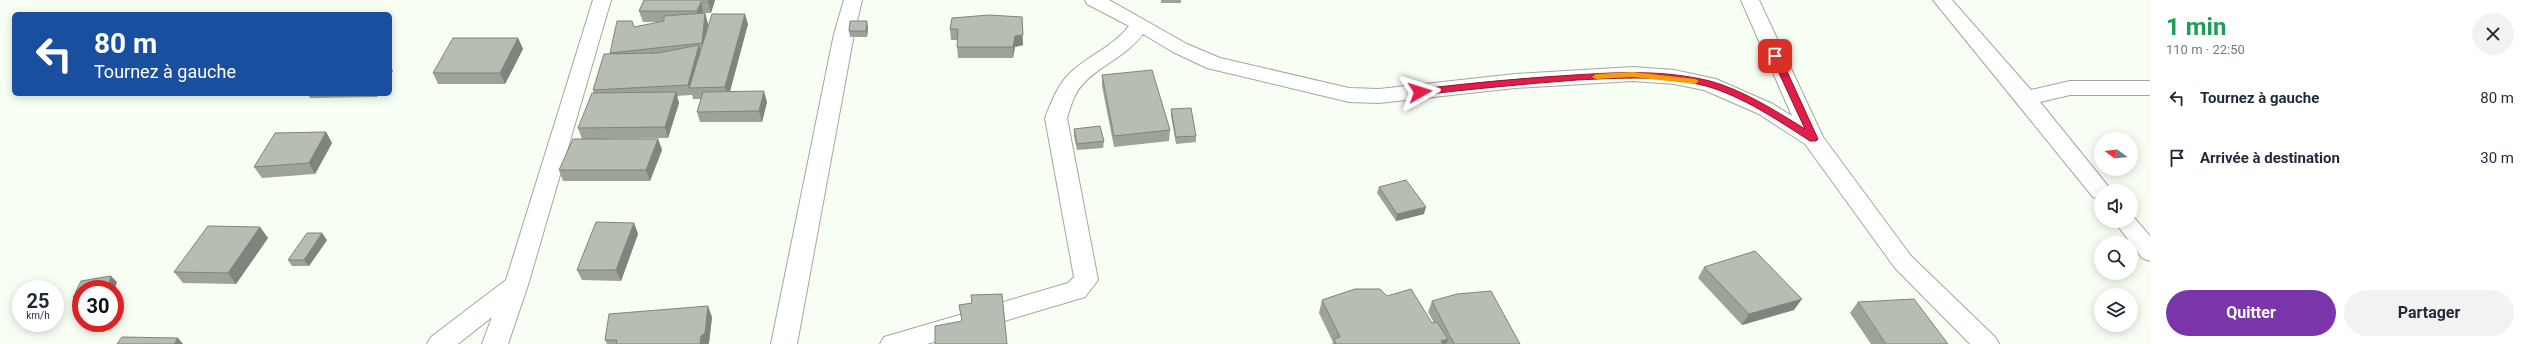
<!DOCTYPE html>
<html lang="fr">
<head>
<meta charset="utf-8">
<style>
	body { margin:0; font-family:Roboto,sans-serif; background:#f2f2f3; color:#1f2937; height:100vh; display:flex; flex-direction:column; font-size:15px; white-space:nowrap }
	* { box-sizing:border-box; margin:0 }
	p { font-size:13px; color:#747a83 }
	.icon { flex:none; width:22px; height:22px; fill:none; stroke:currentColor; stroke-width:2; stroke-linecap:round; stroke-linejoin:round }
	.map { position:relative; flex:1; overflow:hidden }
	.sheet { display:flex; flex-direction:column; background:#fff; width:380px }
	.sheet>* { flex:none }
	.banner { position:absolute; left:12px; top:12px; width:380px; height:84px; border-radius:6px; box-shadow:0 2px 10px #0003; background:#1a4fa0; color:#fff; overflow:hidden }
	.needle { width:26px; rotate:285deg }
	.buttons { position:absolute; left:2094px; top:132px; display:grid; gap:8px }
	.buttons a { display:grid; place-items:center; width:44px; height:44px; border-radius:50%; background:#fff; box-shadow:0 2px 10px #0003; font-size:20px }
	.speed { position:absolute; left:12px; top:280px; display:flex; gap:8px; font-size:20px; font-weight:700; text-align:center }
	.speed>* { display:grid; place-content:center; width:52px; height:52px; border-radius:50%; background:#fff; box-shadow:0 2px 10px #0003; line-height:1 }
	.speed small { font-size:10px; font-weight:400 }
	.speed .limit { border:6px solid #d22; background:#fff; color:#111 }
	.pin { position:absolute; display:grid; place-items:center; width:34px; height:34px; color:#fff; margin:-17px; border-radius:8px; box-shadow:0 2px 6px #0006 }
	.me { position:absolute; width:44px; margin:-22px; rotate:84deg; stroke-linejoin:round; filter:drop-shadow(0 0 3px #0008) }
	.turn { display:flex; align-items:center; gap:14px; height:84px; padding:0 16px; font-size:18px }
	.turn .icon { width:52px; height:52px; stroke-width:2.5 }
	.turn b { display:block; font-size:28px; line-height:34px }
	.round { display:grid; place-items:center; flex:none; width:42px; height:42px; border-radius:21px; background:#f2f2f3 }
	.summary { display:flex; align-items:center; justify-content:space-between; height:68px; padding:0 16px }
	h1 { font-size:24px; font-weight:700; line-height:30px; color:#1e9e55 }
	.button { display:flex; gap:8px; margin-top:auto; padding:8px 16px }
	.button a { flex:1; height:46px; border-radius:24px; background:#7935a9; color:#fff; font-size:16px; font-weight:700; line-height:46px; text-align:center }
	.button a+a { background:#f2f2f3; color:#1f2937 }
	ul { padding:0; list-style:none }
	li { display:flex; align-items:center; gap:12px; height:60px; padding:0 16px }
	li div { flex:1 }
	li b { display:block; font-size:15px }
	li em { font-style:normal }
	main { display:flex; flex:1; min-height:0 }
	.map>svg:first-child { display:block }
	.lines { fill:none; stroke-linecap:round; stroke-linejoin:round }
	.minor-casing { stroke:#a1a89d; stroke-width:2 }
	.minor { fill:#fff; fill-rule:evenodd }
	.wall { fill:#9da399 }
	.shaded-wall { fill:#7f847d }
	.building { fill:#b6bdb2; stroke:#7f847d }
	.route { fill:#e11d48; stroke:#92132f }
	.slow { fill:#f59e0b }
</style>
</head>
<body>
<main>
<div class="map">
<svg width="2150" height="344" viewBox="0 0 2150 344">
	<rect width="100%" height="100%" fill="#f7fef3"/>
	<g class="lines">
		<defs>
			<path id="minor" d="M 593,0 L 611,0 L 528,285 L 508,344 L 482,344 L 492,317 L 458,344 L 427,344 L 431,337 L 506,280 Z
				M 844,0 L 862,0 L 854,34 L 797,344 L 771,344 L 834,34 Z
				M 1085,0 L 1109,0 L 1187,44 L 1220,58 L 1349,88 L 1379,89 L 1515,74 L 1633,67 L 1674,70 L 1716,79 L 1773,104 L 1792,116 L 1741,0 L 1759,0 L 1823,137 L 1911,256 L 1995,337 L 1999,344 L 1970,344 L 1895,268 L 1805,144 L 1759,114 L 1704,90 L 1674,84 L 1633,81 L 1515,88 L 1379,103 L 1349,102 L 1207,68 L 1173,52 L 1143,34 C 1126,57 1100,65 1083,84 C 1074,93 1071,106 1067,118 L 1098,280 L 1085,297 L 927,344 L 880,344 L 884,337 L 1068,283 L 1074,277 L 1045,118 C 1051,103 1057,86 1069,74 C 1087,56 1113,47 1129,26 L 1087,4 Z
				M 1933,0 L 1952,0 L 2031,90 L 2070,81 L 2150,81 L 2150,95 L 2070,95 L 2040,102 L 2112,191 L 2101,191 L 2101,199 L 2093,197 Z
				M 2131,214 L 2150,236 L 2150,261 L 2142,258 L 2114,221 L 2131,221 Z"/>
		</defs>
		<use href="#minor" class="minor-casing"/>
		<use href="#minor" class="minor"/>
	</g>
	<path class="wall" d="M 644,0 L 715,0 L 711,13 L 705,13 L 708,24 L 707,30 L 748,24 L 730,92 L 767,102 L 762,122 L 700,122 L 697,112 L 701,99 L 693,99 L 692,95 L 691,95 L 677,96 L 679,103 L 668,138 L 600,139 L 658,139 L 662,150 L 650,181 L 563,181 L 559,170 L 582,139 L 578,128 L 594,93 L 593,90 L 611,54 L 610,53 L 632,21 L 634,27 L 661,22 L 643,22 L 639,11 Z
		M 1161,0 L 1181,0 L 1181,3 L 1161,3 Z
		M 952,18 L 1023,45 L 1015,47 L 1013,58 L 958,58 L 957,47 L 958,40 L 951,40 L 950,29 Z
		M 868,27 L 867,37 L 850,37 L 849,31 Z
		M 518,38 L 523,49 L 505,84 L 438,84 L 433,73 Z
		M 1102,75 L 1170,130 L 1169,141 L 1114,147 L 1102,86 Z
		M 308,94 L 379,94 L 377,97 L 310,98 Z
		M 1171,109 L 1196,136 L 1196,142 L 1176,144 L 1171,116 Z
		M 1074,129 L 1104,141 L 1103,148 L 1077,150 L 1074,136 Z
		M 326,132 L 332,143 L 315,174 L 262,178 L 254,167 Z
		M 1379,187 L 1424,214 L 1396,221 L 1377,193 Z
		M 634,223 L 638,234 L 621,281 L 582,280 L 577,270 Z
		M 260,227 L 268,238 L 236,284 L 183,283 L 174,272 Z
		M 327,240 L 309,266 L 292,266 L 288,260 Z
		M 1704,267 L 1794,310 L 1742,325 L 1698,278 Z
		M 1387,296 L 1432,323 L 1434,323 L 1428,312 L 1432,301 L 1520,344 L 1332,344 L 1333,342 L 1319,313 L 1322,300 Z
		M 1858,302 L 1948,344 L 1871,344 L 1850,313 Z
		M 712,317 L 709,343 L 708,344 L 607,344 L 605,340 Z"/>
	<path class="shaded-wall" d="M 709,0 L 715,0 L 711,13 L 708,2 Z
		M 701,2 L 703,13 L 700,21 L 697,11 Z
		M 705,13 L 708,24 L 705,54 L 702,43 Z
		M 745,14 L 748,24 L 728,98 L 725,87 Z
		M 1022,17 L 1023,45 L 1015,47 L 1013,58 L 1013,47 L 1015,36 Z
		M 867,21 L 868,27 L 867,37 L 866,31 Z
		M 518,38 L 523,49 L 505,84 L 500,73 Z
		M 699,45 L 702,56 L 689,88 L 691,95 L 688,85 Z
		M 390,65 L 393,71 L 390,76 Z
		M 764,91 L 767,102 L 762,122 L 759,111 Z
		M 676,92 L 679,103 L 668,138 L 665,127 Z
		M 376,94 L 379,94 L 377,97 Z
		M 326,132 L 332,143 L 315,174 L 309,163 Z
		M 658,139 L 662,150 L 650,181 L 646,170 Z
		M 1426,207 L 1424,214 L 1396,221 L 1397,214 Z
		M 634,223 L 638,234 L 621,281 L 616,270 Z
		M 260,227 L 268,238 L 236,284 L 228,273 Z
		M 322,233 L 327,240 L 309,266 L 304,260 Z
		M 111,276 L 117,282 L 115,289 L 107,289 Z
		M 81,297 L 81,304 L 79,304 L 73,298 Z
		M 1802,299 L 1794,310 L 1742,325 L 1749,314 Z
		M 708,306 L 712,317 L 709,343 L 708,344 L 700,344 L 701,336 Z
		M 178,338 L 183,344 L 174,344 Z
		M 1448,339 L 1446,344 L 1440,344 L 1441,341 Z"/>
	<path class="building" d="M 644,0 L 709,0 L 708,2 L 701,2 L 697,11 L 639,11 Z
		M 705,13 L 702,43 L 610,53 L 617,21 L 632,21 L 634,27 L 664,21 L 664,16 Z
		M 712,14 L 745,14 L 725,87 L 689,88 Z
		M 989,15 L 1022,17 L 1023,35 L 1015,36 L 1013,47 L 957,47 L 958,29 L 950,29 L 952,18 Z
		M 850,21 L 867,21 L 866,31 L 849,31 Z
		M 453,38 L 518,38 L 500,73 L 433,73 Z
		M 699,45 L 688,85 L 593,90 L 604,54 L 658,53 Z
		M 1152,70 L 1170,130 L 1114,136 L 1102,75 Z
		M 764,91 L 759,111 L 697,112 L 703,92 Z
		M 676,92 L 665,127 L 578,128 L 592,93 Z
		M 1191,108 L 1196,136 L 1176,137 L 1171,109 Z
		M 1100,126 L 1104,141 L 1077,144 L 1074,129 Z
		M 326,132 L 309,163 L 254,167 L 275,133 Z
		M 573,139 L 658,139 L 646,170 L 559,170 Z
		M 1406,180 L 1426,207 L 1397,214 L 1379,187 Z
		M 596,222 L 634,223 L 616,270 L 577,270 Z
		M 208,226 L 260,227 L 228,273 L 174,272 Z
		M 307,233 L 322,233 L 304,260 L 288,260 Z
		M 1755,251 L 1802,299 L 1749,314 L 1704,267 Z
		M 111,276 L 107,289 L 81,289 L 81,297 L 73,298 L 81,281 Z
		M 1355,289 L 1380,289 L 1387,296 L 1411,289 L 1432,323 L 1437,322 L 1448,339 L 1441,341 L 1443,344 L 1336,344 L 1334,339 L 1340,337 L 1322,300 Z
		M 1491,291 L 1520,344 L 1454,344 L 1432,301 L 1457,294 Z
		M 1002,294 L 1007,344 L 935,344 L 935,326 L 962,321 L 959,305 L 972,303 L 971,295 Z
		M 1914,299 L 1948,344 L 1886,344 L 1858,302 Z
		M 708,306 L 705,333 L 701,336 L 700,344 L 616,344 L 617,340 L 605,340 L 609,314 Z
		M 122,337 L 178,338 L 174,344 L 117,344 Z"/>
	<path class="route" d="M 1775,53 L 1780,56 L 1818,139 L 1816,141 L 1810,141 C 1779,121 1742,96 1706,86 C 1663,75 1620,78 1577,80 C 1524,84 1472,89 1420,95 L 1416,92 L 1420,89 C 1471,83 1523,78 1574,75 C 1620,72 1665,70 1710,81 C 1743,90 1776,111 1805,129 L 1771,56 Z"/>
	<path class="slow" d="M 1633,72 L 1695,79 L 1699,81 L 1695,84 L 1633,77 L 1596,79 L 1592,77 L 1596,74 Z"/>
</svg>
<div class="buttons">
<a><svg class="needle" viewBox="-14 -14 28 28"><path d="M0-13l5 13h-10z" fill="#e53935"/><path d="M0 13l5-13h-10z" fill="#747a83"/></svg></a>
<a><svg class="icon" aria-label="sound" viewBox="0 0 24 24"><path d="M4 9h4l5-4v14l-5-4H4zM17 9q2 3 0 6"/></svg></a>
<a><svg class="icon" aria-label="search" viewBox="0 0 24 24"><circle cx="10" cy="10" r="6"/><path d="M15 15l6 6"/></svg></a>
<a><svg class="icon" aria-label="layers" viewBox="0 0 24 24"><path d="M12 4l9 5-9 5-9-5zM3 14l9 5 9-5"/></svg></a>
</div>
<div class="speed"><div>25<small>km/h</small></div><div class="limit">30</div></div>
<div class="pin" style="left:1775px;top:56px;background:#d93025"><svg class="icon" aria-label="arrive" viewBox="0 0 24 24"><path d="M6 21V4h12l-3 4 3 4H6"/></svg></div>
<svg class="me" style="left:1420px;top:92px" viewBox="-20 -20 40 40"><path d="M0-17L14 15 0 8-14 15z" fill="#e11d48" stroke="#fff" stroke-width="4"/></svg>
<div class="banner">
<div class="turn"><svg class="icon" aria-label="left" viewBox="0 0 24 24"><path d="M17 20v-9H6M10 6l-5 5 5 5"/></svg><div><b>80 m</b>Tournez à gauche</div></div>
</div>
</div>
<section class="sheet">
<div class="summary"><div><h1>1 min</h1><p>110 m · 22:50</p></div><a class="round"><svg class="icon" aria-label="close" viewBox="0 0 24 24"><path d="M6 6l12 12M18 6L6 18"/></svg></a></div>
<ul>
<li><svg class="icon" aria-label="left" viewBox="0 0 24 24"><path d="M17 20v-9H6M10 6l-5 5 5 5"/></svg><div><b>Tournez à gauche</b></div><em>80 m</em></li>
<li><svg class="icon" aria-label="arrive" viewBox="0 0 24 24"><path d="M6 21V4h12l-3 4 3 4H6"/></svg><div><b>Arrivée à destination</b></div><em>30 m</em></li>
</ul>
<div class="button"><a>Quitter</a><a>Partager</a></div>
</section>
</main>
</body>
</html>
